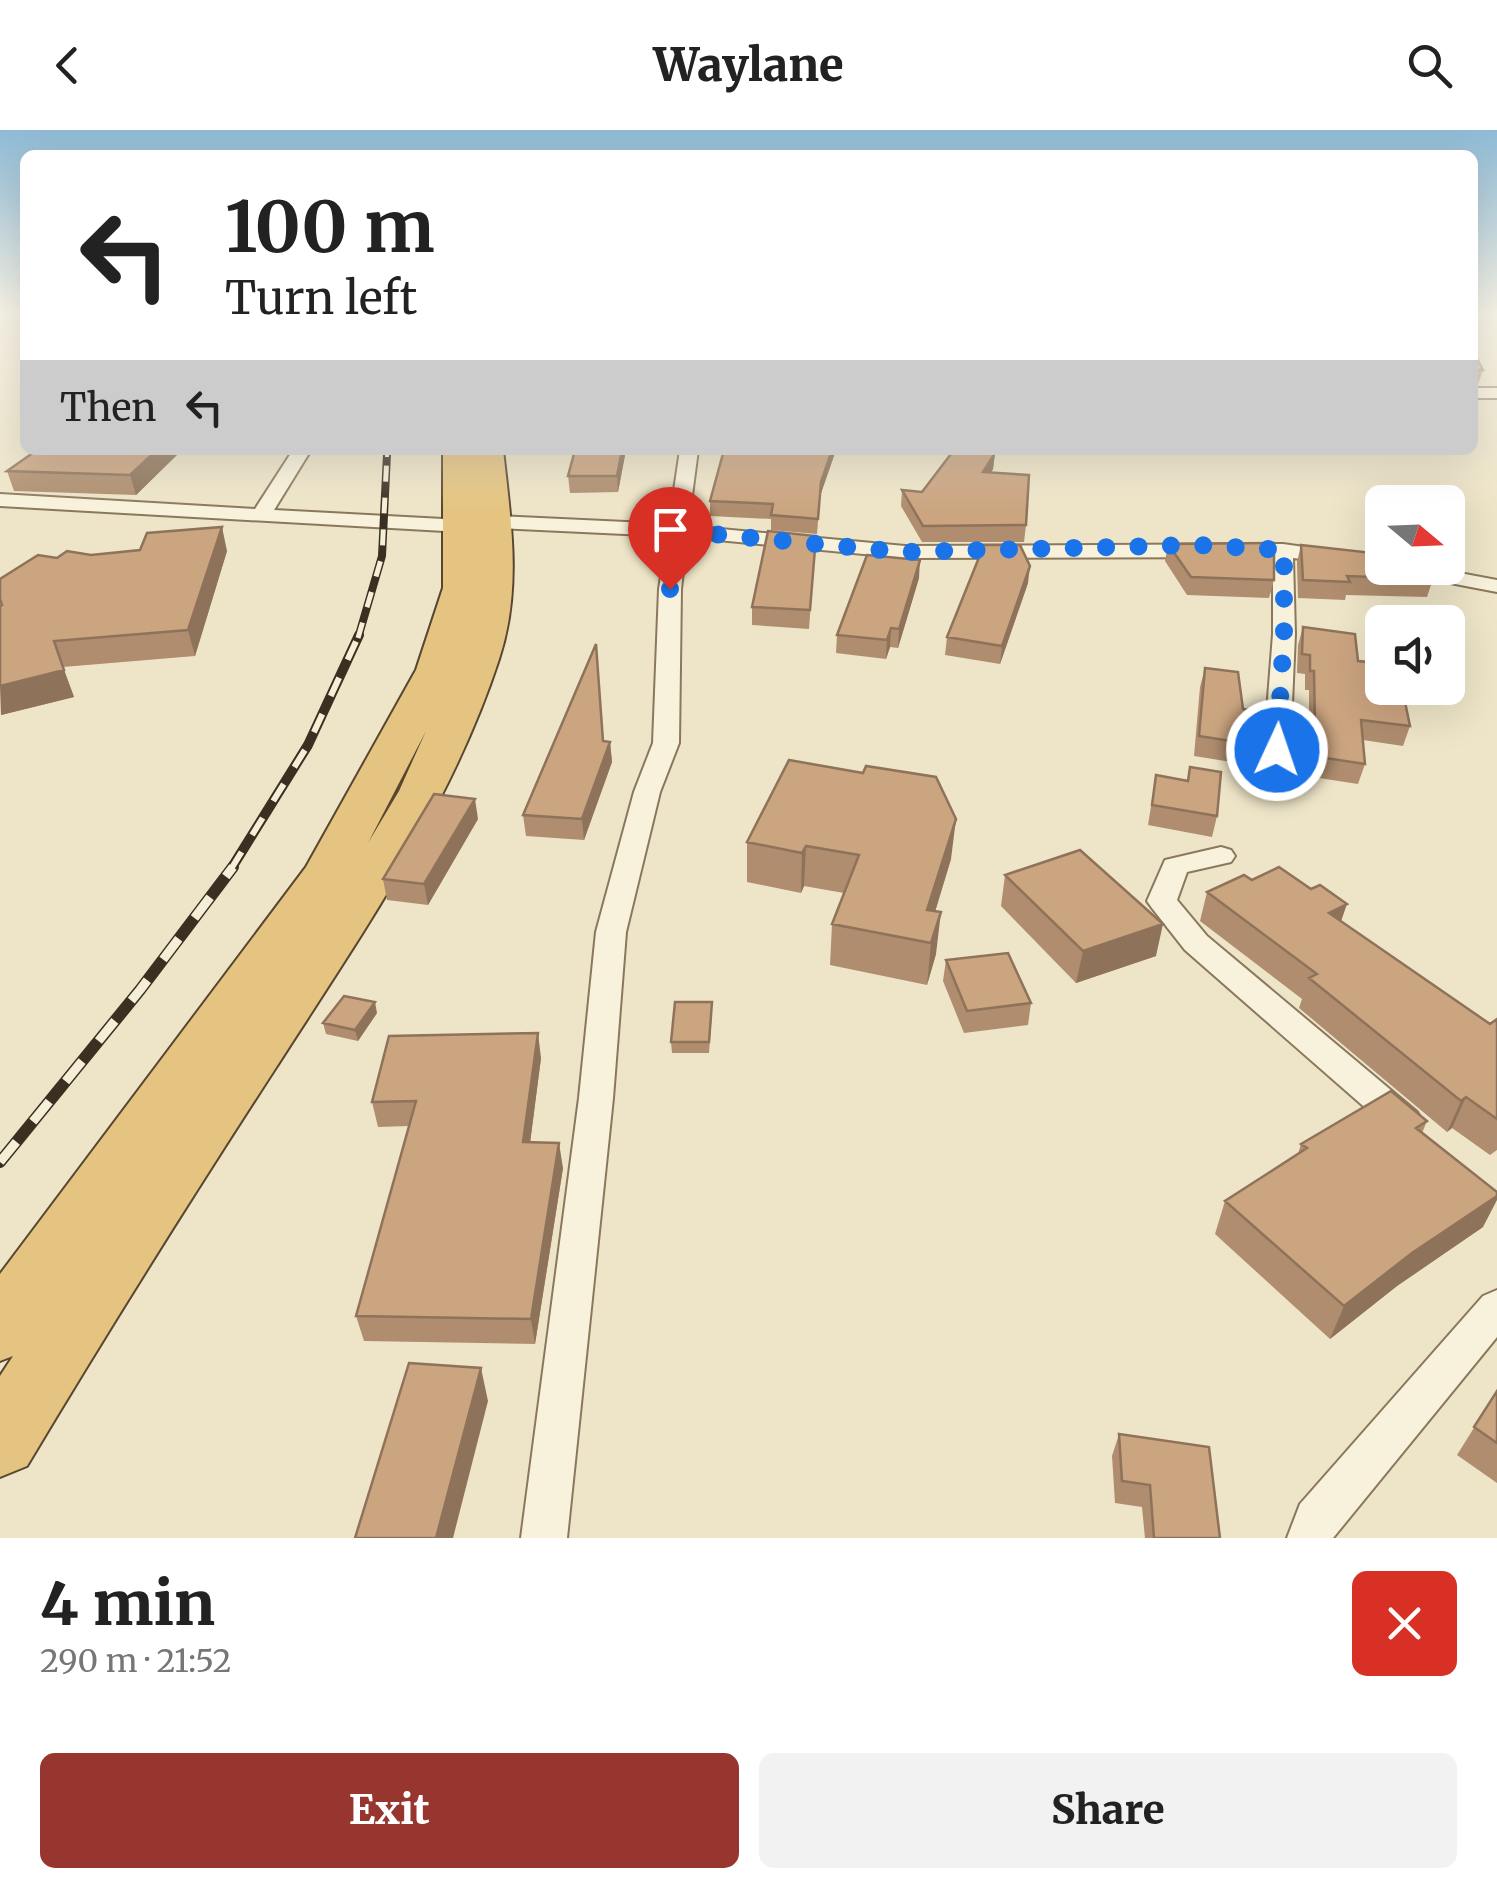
<!DOCTYPE html>
<html lang="en">
<head>
<meta charset="utf-8">
<style>
	body { margin:0; font-family:Merriweather,serif; background:#f2f2f2; color:#222; height:100vh; display:flex; flex-direction:column; font-size:38px; white-space:nowrap }
	* { box-sizing:border-box; margin:0 }
	p { font-size:32px; color:#767676 }
	.icon { flex:none; width:55px; height:55px; fill:none; stroke:currentColor; stroke-width:2; stroke-linecap:round; stroke-linejoin:round }
	.map { position:relative; height:1408px; overflow:hidden }
	.side { display:flex; flex-direction:column; background:#fff; flex:1 }
	.side>* { flex:none }
	.guide { position:absolute; left:20px; top:20px; width:1458px; height:305px; border-radius:15px; box-shadow:0 10px 40px #0002; background:#fff; color:#222; overflow:hidden }
	.needle { width:65px; rotate:109deg }
	.fabs { position:absolute; left:1365px; top:355px; display:grid; gap:20px }
	.fabs a { display:grid; place-items:center; width:100px; height:100px; border-radius:15px; background:#fff; box-shadow:0 10px 40px #0002; font-size:50px }
	.pin { position:absolute; display:grid; place-items:center; width:85px; height:85px; color:#fff; margin:-102px -42px; border-radius:50% 50% 50% 0; rotate:-45deg; box-shadow:0 0 10px #0007 }
	.pin .icon { rotate:45deg }
	.me { position:absolute; width:110px; margin:-55px; rotate:3deg; stroke-linejoin:round; filter:drop-shadow(0 0 8px #0008) }
	.turn { display:flex; align-items:center; gap:35px; height:210px; padding:0 40px; font-size:45px }
	.turn .icon { width:130px; height:130px; stroke-width:2.5 }
	.turn b { display:block; font-size:70px; line-height:85px }
	.then { display:flex; align-items:center; height:95px; padding:0 40px; background:#0003; gap:20px; font-size:38px }
	.round { display:grid; place-items:center; flex:none; width:105px; height:105px; border-radius:15px; background:#f2f2f2 }
	.summary { display:flex; align-items:center; justify-content:space-between; height:170px; padding:0 40px }
	h1 { font-size:60px; font-weight:800; line-height:75px }
	.button { display:flex; gap:20px; margin-top:auto; padding:20px 40px }
	.button a { flex:1; height:115px; border-radius:15px; background:#97352f; color:#fff; font-size:40px; font-weight:800; line-height:115px; text-align:center }
	.button a+a { background:#f2f2f2; color:#222 }
	header { display:flex; justify-content:space-between; align-items:center; height:130px; padding:0 40px; background:#fff; font-size:45px; font-weight:800 }
	.map>svg:first-child { display:block }
	.lines { fill:none; stroke-linecap:round; stroke-linejoin:round }
	.minor-casing { stroke:#8a785e; stroke-width:4 }
	.trunk-casing { stroke:#584631; stroke-width:4 }
	.minor { fill:#f8f2dc; fill-rule:evenodd }
	.trunk { fill:#e4c480; fill-rule:evenodd }
	.rail-far3-casing { stroke:#3a2f21; stroke-width:6 }
	.rail-far2-casing { stroke:#3a2f21; stroke-width:8 }
	.rail-far1-casing { stroke:#3a2f21; stroke-width:10 }
	.rail-casing { stroke:#3a2f21; stroke-width:12 }
	.rail-far3 { stroke:#f5efd8; stroke-width:4; stroke-dasharray:12; stroke-linecap:butt }
	.rail-far2 { stroke:#f5efd8; stroke-width:5; stroke-dasharray:16; stroke-linecap:butt }
	.rail-far1 { stroke:#f5efd8; stroke-width:6; stroke-dasharray:20; stroke-linecap:butt }
	.rail { stroke:#f5efd8; stroke-width:9; stroke-dasharray:26; stroke-linecap:butt }
	.wall { fill:#af8d6e }
	.shaded-wall { fill:#8e735a }
	.building { fill:#cba480; stroke:#8e735a; stroke-width:2.5 }
	.route { stroke:#1a73e8; stroke-width:18; stroke-dasharray:0 32.4 }
</style>
</head>
<body>
<header><svg class="icon" aria-label="back" viewBox="0 0 24 24"><path d="M15 5l-7 7 7 7"/></svg>Waylane<svg class="icon" aria-label="search" viewBox="0 0 24 24"><circle cx="10" cy="10" r="6"/><path d="M15 15l6 6"/></svg></header>
<div class="map">
<svg width="1497" height="1408" viewBox="0 0 1497 1408">
	<rect width="100%" height="100%" fill="#eee5c8"/>
	<g class="lines">
		<defs>
			<path id="minor" d="M 1472,258 L 1497,258 L 1497,268 L 1472,268 Z
				M 293,320 L 311,320 L 274,380 L 462,390 L 472,396 L 462,402 L 0,376 L 0,364 L 255,379 Z
				M 680,320 L 698,320 L 688,396 L 905,416 L 1283,414 L 1382,428 L 1382,438 L 1390,438 L 1382,440 L 1293,428 L 1295,504 L 1290,620 L 1277,628 L 1264,620 L 1273,504 L 1273,427 L 905,428 L 687,407 L 681,459 L 679,613 L 660,662 L 626,802 L 613,968 L 567,1408 L 521,1408 L 579,968 L 596,802 L 634,662 L 653,613 L 659,459 L 667,406 L 496,398 L 486,392 L 496,386 L 669,394 Z
				M 1393,438 L 1433,438 L 1497,450 L 1497,462 L 1403,444 Z
				M 1221,717 L 1231,720 L 1235,726 L 1231,732 L 1187,742 L 1177,770 L 1207,806 L 1417,982 L 1423,992 L 1417,1002 L 1405,1005 L 1393,1002 L 1185,820 L 1152,778 L 1147,771 L 1165,730 Z
				M 1497,1160 L 1497,1207 L 1333,1408 L 1287,1408 L 1300,1374 L 1483,1166 Z"/>
			<path id="trunk" d="M 443,320 L 473,320 L 479,445 L 473,320 L 503,320 C 511,391 522,460 499,529 C 450,679 359,808 275,939 C 190,1070 107,1202 27,1336 L 0,1347 L 0,1246 L 13,1226 L 0,1231 L 0,1144 L 306,737 L 416,540 L 443,458 ZM 426,601 L 399,661 L 368,713 Z"/>
		</defs>
		<use href="#minor" class="minor-casing"/>
		<use href="#trunk" class="trunk-casing"/>
		<use href="#minor" class="minor"/>
		<use href="#trunk" class="trunk"/>
		<defs>
			<path id="rail-far3" d="M 387,327 L 387,320"/>
			<path id="rail-far2" d="M 358,508 L 382,426 L 387,324"/>
			<path id="rail-far1" d="M 231,739 L 308,615 L 359,505"/>
			<path id="rail" d="M 0,1032 L 140,860 L 233,737"/>
		</defs>
		<use href="#rail-far3" class="rail-far3-casing"/>
		<use href="#rail-far2" class="rail-far2-casing"/>
		<use href="#rail-far1" class="rail-far1-casing"/>
		<use href="#rail" class="rail-casing"/>
		<use href="#rail-far3" class="rail-far3"/>
		<use href="#rail-far2" class="rail-far2"/>
		<use href="#rail-far1" class="rail-far1"/>
		<use href="#rail" class="rail"/>
	</g>
	<path class="wall" d="M 1472,219 L 1483,240 L 1478,254 L 1472,254 Z
		M 37,320 L 182,320 L 136,365 L 14,361 L 7,341 Z
		M 626,320 L 618,362 L 570,363 L 568,346 Z
		M 724,320 L 836,320 L 820,366 L 817,404 L 771,400 L 771,389 L 710,386 L 710,371 Z
		M 995,323 L 993,339 L 991,343 L 1026,395 L 1024,412 L 922,412 L 901,376 L 902,360 L 922,362 Z
		M 816,406 L 809,499 L 752,495 L 752,477 Z
		M 1168,414 L 1274,450 L 1269,468 L 1187,465 L 1165,431 Z
		M 1301,415 L 1433,449 L 1427,467 L 1346,465 L 1345,470 L 1298,468 L 1297,432 Z
		M 227,421 L 195,526 L 63,537 L 74,567 L 1,585 L 57,428 Z
		M 919,448 L 898,518 L 890,517 L 886,529 L 836,523 L 837,505 Z
		M 1028,453 L 1000,534 L 945,525 L 947,507 Z
		M 1303,497 L 1358,531 L 1371,562 L 1410,596 L 1403,616 L 1363,610 L 1365,634 L 1358,654 L 1293,644 L 1294,616 L 1300,596 L 1309,598 L 1309,560 L 1305,560 L 1305,544 L 1297,543 L 1298,515 Z
		M 1205,538 L 1243,579 L 1256,615 L 1250,635 L 1194,626 L 1200,557 Z
		M 603,611 L 610,612 L 612,632 L 584,710 L 526,706 L 523,685 Z
		M 789,630 L 951,729 L 935,781 L 936,824 L 927,855 L 830,835 L 832,794 L 844,763 L 804,756 L 801,763 L 747,752 L 747,712 Z
		M 1190,637 L 1217,686 L 1212,707 L 1148,695 L 1156,645 L 1187,651 Z
		M 478,689 L 428,775 L 387,770 L 383,749 Z
		M 1005,745 L 1156,826 L 1076,853 L 1001,776 Z
		M 1252,750 L 1341,791 L 1490,894 L 1497,889 L 1497,1020 L 1490,1025 L 1452,998 L 1447,1002 L 1299,878 L 1302,869 L 1200,791 L 1207,762 Z
		M 946,830 L 1031,873 L 1028,895 L 964,903 L 943,851 Z
		M 377,883 L 358,911 L 326,904 L 323,893 Z
		M 712,883 L 709,923 L 672,923 L 671,912 Z
		M 541,928 L 530,1012 L 563,1038 L 535,1214 L 364,1211 L 356,1186 L 409,996 L 378,997 L 372,972 Z
		M 1427,991 L 1422,1003 L 1483,1097 L 1397,1156 L 1330,1209 L 1215,1104 L 1225,1071 L 1298,1024 L 1301,1014 Z
		M 1497,1261 L 1497,1353 L 1457,1325 Z
		M 1119,1304 L 1220,1408 L 1145,1408 L 1142,1377 L 1115,1373 L 1112,1326 Z"/>
	<path class="shaded-wall" d="M 157,320 L 182,320 L 136,365 L 130,345 Z
		M 622,320 L 626,320 L 618,362 L 617,346 Z
		M 832,320 L 836,320 L 820,366 L 817,404 L 821,352 Z
		M 995,323 L 993,339 L 982,358 L 983,342 Z
		M 222,397 L 227,421 L 195,526 L 188,500 Z
		M 920,430 L 919,448 L 898,518 L 899,499 Z
		M 1030,436 L 1028,453 L 1000,534 L 1002,516 Z
		M 891,498 L 890,517 L 886,529 L 887,510 Z
		M 64,540 L 74,567 L 1,585 L 0,556 Z
		M 610,612 L 612,632 L 584,710 L 582,689 Z
		M 475,669 L 478,689 L 428,775 L 424,754 Z
		M 956,689 L 951,729 L 926,812 L 927,780 Z
		M 806,716 L 804,756 L 801,763 L 802,723 Z
		M 1347,774 L 1337,803 L 1329,783 Z
		M 941,782 L 936,824 L 927,855 L 931,813 Z
		M 1163,794 L 1156,826 L 1076,853 L 1083,821 Z
		M 375,872 L 377,883 L 358,911 L 355,900 Z
		M 538,903 L 541,928 L 527,1037 L 523,1012 Z
		M 1466,967 L 1452,998 L 1447,1002 L 1461,971 Z
		M 559,1013 L 563,1038 L 535,1214 L 531,1189 Z
		M 1497,1066 L 1497,1070 L 1483,1097 L 1397,1156 L 1330,1209 L 1344,1176 L 1412,1123 Z
		M 481,1238 L 488,1271 L 453,1408 L 436,1408 Z"/>
	<path class="building" d="M 1472,219 L 1483,240 L 1472,240 Z
		M 37,320 L 157,320 L 130,345 L 7,341 Z
		M 575,320 L 622,320 L 617,346 L 568,346 Z
		M 724,320 L 832,320 L 821,352 L 818,389 L 771,385 L 773,374 L 710,371 Z
		M 954,320 L 973,320 L 995,323 L 983,342 L 1029,345 L 1026,395 L 923,396 L 902,360 L 922,362 Z
		M 222,397 L 188,500 L 54,511 L 64,540 L 0,556 L 0,476 L 2,475 L 0,469 L 0,449 L 38,425 L 57,428 L 67,421 L 91,425 L 140,420 L 147,403 Z
		M 768,401 L 816,406 L 810,480 L 752,477 Z
		M 1274,413 L 1274,450 L 1191,447 L 1168,414 Z
		M 984,415 L 1020,415 L 1030,436 L 1002,516 L 947,507 Z
		M 1301,415 L 1382,424 L 1382,438 L 1434,438 L 1433,449 L 1347,446 L 1350,452 L 1303,450 Z
		M 867,425 L 920,430 L 899,499 L 891,498 L 887,510 L 837,505 Z
		M 1303,497 L 1355,504 L 1358,531 L 1368,532 L 1371,562 L 1404,567 L 1410,596 L 1361,590 L 1365,634 L 1299,624 L 1300,596 L 1315,599 L 1314,541 L 1310,541 L 1310,525 L 1302,524 Z
		M 596,514 L 603,611 L 610,612 L 582,689 L 523,685 Z
		M 1205,538 L 1238,542 L 1243,579 L 1256,581 L 1256,615 L 1199,606 Z
		M 789,630 L 863,643 L 866,636 L 936,647 L 956,689 L 927,780 L 941,782 L 931,813 L 832,794 L 859,725 L 806,716 L 802,723 L 747,712 Z
		M 1190,637 L 1221,642 L 1217,686 L 1152,675 L 1156,645 L 1188,651 Z
		M 434,664 L 475,669 L 424,754 L 383,749 Z
		M 1080,720 L 1163,794 L 1083,821 L 1005,745 Z
		M 1279,737 L 1311,759 L 1320,755 L 1347,774 L 1329,783 L 1490,894 L 1497,889 L 1497,989 L 1466,967 L 1461,971 L 1309,848 L 1317,844 L 1207,762 L 1244,745 L 1252,750 Z
		M 1008,823 L 1031,873 L 967,881 L 946,830 Z
		M 344,866 L 375,872 L 355,900 L 323,893 Z
		M 675,872 L 712,872 L 709,912 L 671,912 Z
		M 538,903 L 523,1012 L 559,1013 L 531,1189 L 356,1186 L 416,971 L 372,972 L 389,906 Z
		M 1391,961 L 1427,991 L 1416,998 L 1497,1062 L 1497,1066 L 1412,1123 L 1344,1176 L 1225,1071 L 1307,1018 L 1301,1014 Z
		M 409,1233 L 481,1238 L 436,1408 L 355,1408 Z
		M 1497,1261 L 1497,1313 L 1474,1297 Z
		M 1119,1304 L 1209,1317 L 1220,1408 L 1154,1408 L 1150,1355 L 1122,1351 Z"/>
	<linearGradient id="sky" x2="0" y2="1"><stop stop-color="#8fbad6"/><stop offset="0.48" stop-color="#f7f3e6"/><stop offset="1" stop-color="#f7f3e6" stop-opacity="0"/></linearGradient>
	<rect width="1497" height="380" fill="url(#sky)"/>
	<g class="lines">
		<path class="route" d="M 670,459 L 680,401 L 902,422 L 1197,415 L 1284,420 L 1284,504 L 1277,620"/>
	</g>
</svg>
<div class="fabs">
<a><svg class="needle" viewBox="-14 -14 28 28"><path d="M0-13l5 13h-10z" fill="#e53935"/><path d="M0 13l5-13h-10z" fill="#767676"/></svg></a>
<a><svg class="icon" aria-label="sound" viewBox="0 0 24 24"><path d="M4 9h4l5-4v14l-5-4H4zM17 9q2 3 0 6"/></svg></a>
</div>
<div class="pin" style="left:670px;top:459px;background:#d93025"><svg class="icon" aria-label="arrive" viewBox="0 0 24 24"><path d="M6 21V4h12l-3 4 3 4H6"/></svg></div>
<svg class="me" style="left:1277px;top:620px" viewBox="-20 -20 40 40"><circle r="17" fill="#1a73e8" stroke="#fff" stroke-width="3"/><path d="M0-11L8 9 0 5-8 9z" fill="#fff"/></svg>
<div class="guide">
<div class="turn"><svg class="icon" aria-label="left" viewBox="0 0 24 24"><path d="M17 20v-9H6M10 6l-5 5 5 5"/></svg><div><b>100 m</b>Turn left</div></div>
<div class="then">Then<svg class="icon" aria-label="left" viewBox="0 0 24 24"><path d="M17 20v-9H6M10 6l-5 5 5 5"/></svg></div>
</div>
</div>
<section class="side">
<div class="summary"><div><h1>4 min</h1><p>290 m · 21:52</p></div><a class="round" style="background:#d93025;color:#fff"><svg class="icon" aria-label="close" viewBox="0 0 24 24"><path d="M6 6l12 12M18 6L6 18"/></svg></a></div>
<div class="button"><a>Exit</a><a>Share</a></div>
</section>
</body>
</html>
